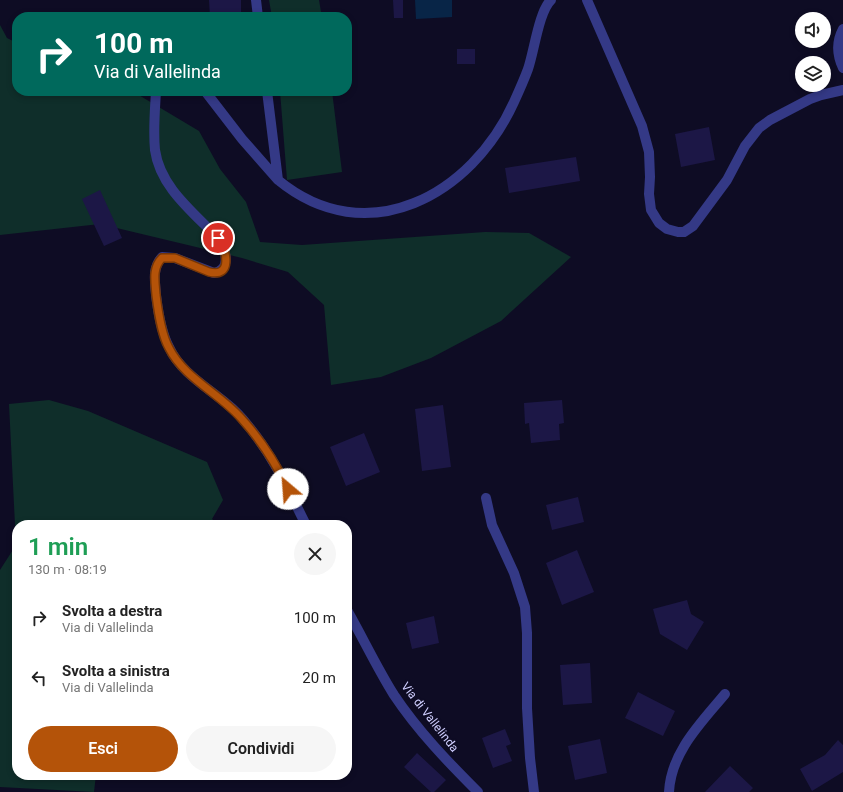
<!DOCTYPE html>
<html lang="it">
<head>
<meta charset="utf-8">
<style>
	body { margin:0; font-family:Roboto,sans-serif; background:#f6f6f6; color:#222; height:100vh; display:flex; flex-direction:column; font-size:15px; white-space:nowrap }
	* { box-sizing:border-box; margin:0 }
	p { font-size:13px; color:#767676 }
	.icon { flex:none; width:22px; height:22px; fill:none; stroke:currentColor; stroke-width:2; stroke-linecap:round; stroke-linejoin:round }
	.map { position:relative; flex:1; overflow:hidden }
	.panel { position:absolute; left:12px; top:520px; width:340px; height:260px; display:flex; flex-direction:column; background:#fff; border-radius:16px; box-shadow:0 2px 6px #0003 }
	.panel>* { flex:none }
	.banner { position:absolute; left:12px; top:12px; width:340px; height:84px; border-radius:16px; box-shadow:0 2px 6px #0003; background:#00695c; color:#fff; overflow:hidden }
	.controls { position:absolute; left:795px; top:12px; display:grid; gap:8px }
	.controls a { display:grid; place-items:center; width:36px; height:36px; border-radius:50%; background:#fff; box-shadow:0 2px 6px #0003; font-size:20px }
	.pin { position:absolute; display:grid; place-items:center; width:34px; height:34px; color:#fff; margin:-17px; border:2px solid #fff; border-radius:50%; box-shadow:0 1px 4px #0007 }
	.me { position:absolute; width:44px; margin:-22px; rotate:333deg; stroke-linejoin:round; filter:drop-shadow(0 0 3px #0008) }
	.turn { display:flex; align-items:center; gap:14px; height:84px; padding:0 16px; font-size:18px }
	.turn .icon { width:52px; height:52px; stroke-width:2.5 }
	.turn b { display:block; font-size:28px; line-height:34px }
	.round { display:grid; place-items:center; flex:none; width:42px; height:42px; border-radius:21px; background:#f6f6f6 }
	.overview { display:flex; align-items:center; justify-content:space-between; height:68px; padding:0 16px }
	h1 { font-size:24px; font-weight:600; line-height:30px; color:#1e9e55 }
	.cta { display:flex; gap:8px; margin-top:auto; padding:8px 16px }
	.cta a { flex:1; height:46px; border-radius:24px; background:#b45309; color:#fff; font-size:16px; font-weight:600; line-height:46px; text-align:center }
	.cta a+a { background:#f6f6f6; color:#222 }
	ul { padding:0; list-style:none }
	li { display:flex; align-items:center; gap:12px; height:60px; padding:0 16px }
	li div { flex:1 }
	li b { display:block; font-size:15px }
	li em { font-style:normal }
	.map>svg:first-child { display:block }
	.green { fill:#0f2e2a }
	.water { fill:#082547 }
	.building { fill:#1c1746 }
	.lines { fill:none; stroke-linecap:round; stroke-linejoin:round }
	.street { stroke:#343986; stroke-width:10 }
	.route-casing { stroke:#753606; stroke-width:10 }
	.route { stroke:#b45309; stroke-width:7 }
	.labels { text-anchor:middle; stroke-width:4; stroke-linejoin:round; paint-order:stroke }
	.street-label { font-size:12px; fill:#d0cfff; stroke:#0e0c24 }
</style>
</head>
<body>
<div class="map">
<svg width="843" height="792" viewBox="0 0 843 792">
	<rect width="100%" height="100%" fill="#0e0c24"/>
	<path class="green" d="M 269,0 L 319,0 L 321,12 L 296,17 L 272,17 Z
		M 0,25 L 7,38 L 17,43 L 17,91 L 132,91 L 199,131 L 220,169 L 246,202 L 260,242 L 302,245 L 485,232 L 529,233 L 571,257 L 501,321 L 431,358 L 381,377 L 331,385 L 324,305 L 288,272 L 242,258 L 100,224 L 0,235 Z
		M 280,91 L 332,91 L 342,172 L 287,180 Z
		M 49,400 L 88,411 L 207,462 L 223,500 L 212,519 L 220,525 L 17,525 L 17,775 L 96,775 L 94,792 L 0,787 L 0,570 L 16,545 L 9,404 Z"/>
	<path class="water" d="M 415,0 L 452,0 L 452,17 L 416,19 Z"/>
	<path class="building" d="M 209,0 L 241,0 L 241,17 L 210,17 Z
		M 393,0 L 403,0 L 403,18 L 394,18 Z
		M 457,49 L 475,49 L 475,64 L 457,64 Z
		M 709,127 L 715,160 L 681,167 L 675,134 Z
		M 576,157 L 580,181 L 509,193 L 505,168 Z
		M 100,190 L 122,238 L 104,246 L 82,199 Z
		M 562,400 L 564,423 L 559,424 L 560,440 L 531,443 L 529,423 L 525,424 L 524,403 Z
		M 443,405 L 451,467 L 422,471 L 415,409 Z
		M 364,433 L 380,472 L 346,486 L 330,447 Z
		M 578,497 L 584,522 L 552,530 L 546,505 Z
		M 577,550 L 594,592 L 562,605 L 546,563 Z
		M 687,600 L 691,614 L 704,622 L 687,650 L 660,634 L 653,609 Z
		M 434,616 L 439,643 L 412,649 L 406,623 Z
		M 590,663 L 592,703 L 563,705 L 560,665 Z
		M 638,692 L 675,711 L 663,736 L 625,718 Z
		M 505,729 L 511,744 L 506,746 L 512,761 L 493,768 L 482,738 Z
		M 600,739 L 607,773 L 575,780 L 568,746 Z
		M 838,740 L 843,745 L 843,772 L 812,791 L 800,769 L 825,755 Z
		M 417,753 L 446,780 L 434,792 L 431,792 L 404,767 Z
		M 730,766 L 753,788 L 749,792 L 705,792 Z"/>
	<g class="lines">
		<path class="street" d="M 256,0 L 258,17
			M 587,0 L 642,126 L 649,152 L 650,177 L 649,194 L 651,210 L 659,223 L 667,229 L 678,232 L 684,232 L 693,226 L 727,180 L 745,146 L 759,128 L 770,120 L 810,99 L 821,95 L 843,90
			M 843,29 C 836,42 837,55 843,68
			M 156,91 C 155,110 153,130 155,150 C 160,187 193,212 218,238 C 226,249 232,270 214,273 L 175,258 L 162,257 C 152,268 155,281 156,295 C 158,312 161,332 169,347 C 180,372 207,387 227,404 C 236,411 243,419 250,428 C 274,458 289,491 306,525
			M 205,91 L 242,139 L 278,180 L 267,91
			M 278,180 C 367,253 472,195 514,102 C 519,91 524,80 528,69 C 534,52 539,11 551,0
			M 486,498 L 492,525 L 514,573 L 525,607 L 527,633 L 527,708 L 530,758 L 534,792
			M 347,610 C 363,638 377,668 394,695 C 418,731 448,762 478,792
			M 669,792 C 671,752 701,723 725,694"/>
	</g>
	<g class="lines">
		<defs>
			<path id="route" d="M 218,238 C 227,250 233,278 209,272 L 175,258 L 162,258 C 152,268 155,281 156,295 C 158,311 161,334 169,348 C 184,378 219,393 241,418 C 260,439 276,463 288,489"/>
		</defs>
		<use href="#route" class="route-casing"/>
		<use href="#route" class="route"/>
	</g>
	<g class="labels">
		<g class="street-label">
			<text transform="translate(430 717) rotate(52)" y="4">Via di Vallelinda</text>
		</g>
	</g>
</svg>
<div class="controls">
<a><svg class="icon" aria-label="sound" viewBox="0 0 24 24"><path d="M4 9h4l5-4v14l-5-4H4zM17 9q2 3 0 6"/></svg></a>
<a><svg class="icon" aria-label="layers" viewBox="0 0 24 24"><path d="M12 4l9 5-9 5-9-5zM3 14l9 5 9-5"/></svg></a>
</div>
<div class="pin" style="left:218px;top:238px;background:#d93025"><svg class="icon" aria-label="arrive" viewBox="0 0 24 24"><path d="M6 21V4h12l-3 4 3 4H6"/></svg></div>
<svg class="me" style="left:288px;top:489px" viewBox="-20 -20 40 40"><circle r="19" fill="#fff"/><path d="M0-13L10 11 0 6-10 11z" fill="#b45309"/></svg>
<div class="banner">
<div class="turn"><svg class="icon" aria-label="right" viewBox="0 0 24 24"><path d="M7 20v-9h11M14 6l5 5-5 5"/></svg><div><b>100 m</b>Via di Vallelinda</div></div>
</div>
<section class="panel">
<div class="overview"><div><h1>1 min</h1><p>130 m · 08:19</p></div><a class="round"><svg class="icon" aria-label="close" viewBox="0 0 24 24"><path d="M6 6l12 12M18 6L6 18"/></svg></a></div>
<ul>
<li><svg class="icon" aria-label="right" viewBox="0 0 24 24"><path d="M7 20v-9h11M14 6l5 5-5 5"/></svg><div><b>Svolta a destra</b><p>Via di Vallelinda</p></div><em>100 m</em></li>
<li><svg class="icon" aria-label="left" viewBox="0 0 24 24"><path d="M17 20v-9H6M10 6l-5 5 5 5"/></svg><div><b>Svolta a sinistra</b><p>Via di Vallelinda</p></div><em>20 m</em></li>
</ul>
<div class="cta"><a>Esci</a><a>Condividi</a></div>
</section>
</div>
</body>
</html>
